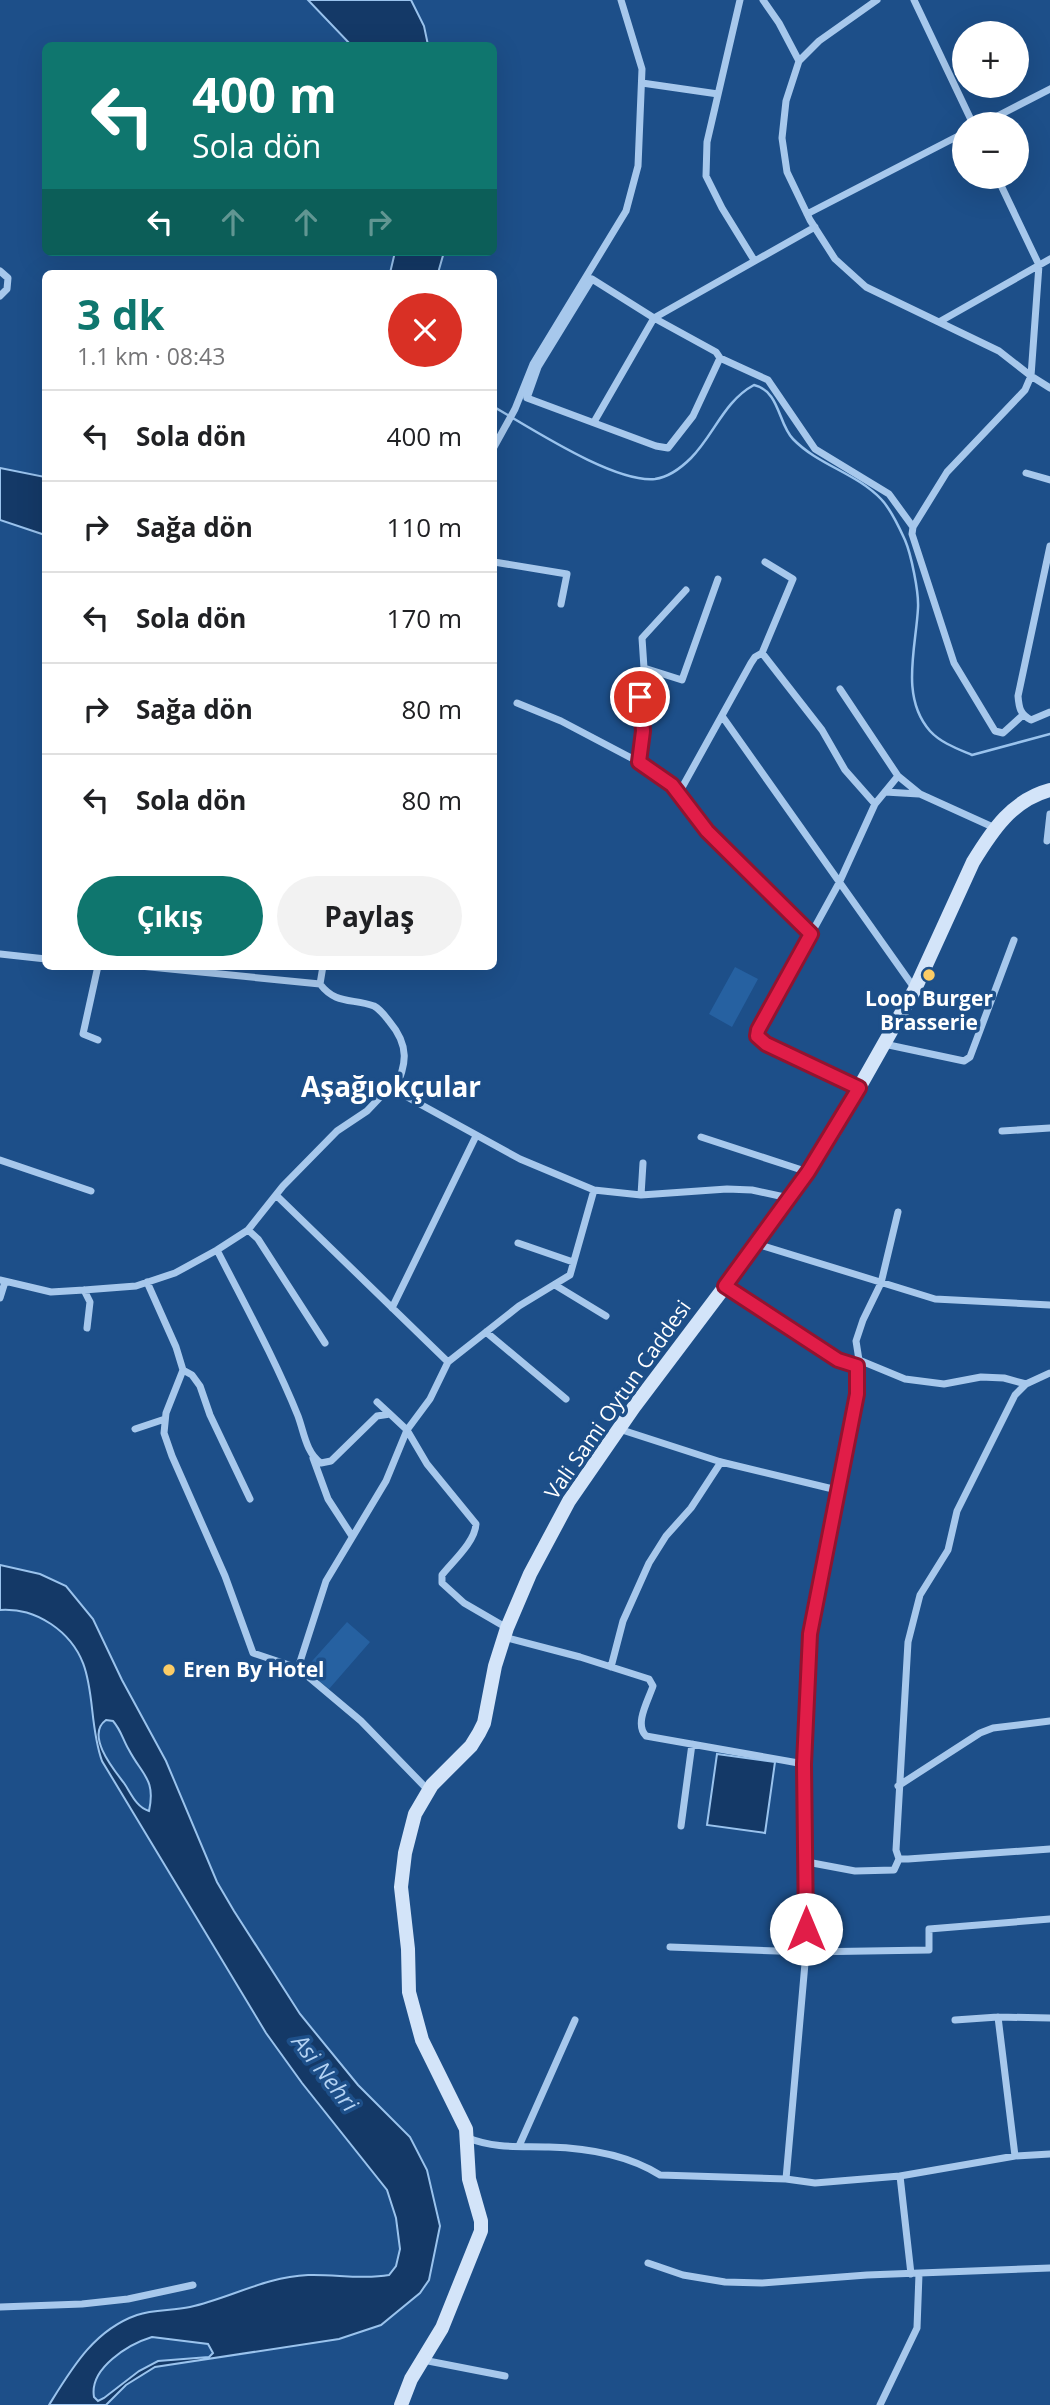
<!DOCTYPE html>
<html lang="tr">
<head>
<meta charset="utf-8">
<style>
	body { margin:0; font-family:"Open Sans",sans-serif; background:#f2f2f2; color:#202124; height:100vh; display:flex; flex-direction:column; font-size:26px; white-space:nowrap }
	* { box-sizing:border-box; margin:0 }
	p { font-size:23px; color:#757577 }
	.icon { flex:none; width:38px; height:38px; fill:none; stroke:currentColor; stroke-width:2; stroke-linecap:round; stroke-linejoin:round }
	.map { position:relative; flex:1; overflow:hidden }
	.details { position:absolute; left:42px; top:270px; width:455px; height:700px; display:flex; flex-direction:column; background:#fff; border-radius:10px; box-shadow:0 7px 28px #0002 }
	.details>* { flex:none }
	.banner { position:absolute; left:42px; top:42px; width:455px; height:214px; border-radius:10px; box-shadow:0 7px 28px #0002; background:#0f766e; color:#fff; overflow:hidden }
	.buttons { position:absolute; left:952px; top:21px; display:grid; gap:14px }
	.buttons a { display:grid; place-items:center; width:77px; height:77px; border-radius:50%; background:#fff; box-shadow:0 7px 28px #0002; font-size:35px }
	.pin { position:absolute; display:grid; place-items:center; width:60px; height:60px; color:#fff; margin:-30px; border:4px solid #fff; border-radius:50%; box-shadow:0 2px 7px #0007 }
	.me { position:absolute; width:77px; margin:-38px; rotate:0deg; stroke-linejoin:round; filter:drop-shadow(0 0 5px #0008) }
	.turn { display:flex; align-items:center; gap:24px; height:147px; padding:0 35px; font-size:32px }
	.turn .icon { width:91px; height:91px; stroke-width:2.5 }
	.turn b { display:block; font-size:49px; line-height:60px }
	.lanes { display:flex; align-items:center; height:66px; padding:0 35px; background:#0003; justify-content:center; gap:35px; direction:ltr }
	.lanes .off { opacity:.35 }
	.round { display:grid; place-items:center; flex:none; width:74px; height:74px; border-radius:37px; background:#f2f2f2 }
	.overview { display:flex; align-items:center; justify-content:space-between; height:119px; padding:0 35px }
	h1 { font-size:42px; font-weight:700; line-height:52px; color:#0f766e }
	.primary-button { display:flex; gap:14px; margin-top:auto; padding:14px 35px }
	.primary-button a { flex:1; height:80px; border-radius:42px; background:#0f766e; color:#fff; font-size:28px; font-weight:700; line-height:80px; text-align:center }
	.primary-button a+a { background:#f2f2f2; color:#202124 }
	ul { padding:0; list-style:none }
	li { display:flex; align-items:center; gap:21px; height:91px; padding:0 35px; border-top:2px solid #e0e0e0 }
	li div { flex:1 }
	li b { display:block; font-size:26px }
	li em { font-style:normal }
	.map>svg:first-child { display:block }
	.green { fill:#2661a1 }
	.water { fill:#143967; stroke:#9ac3ed; stroke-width:2; fill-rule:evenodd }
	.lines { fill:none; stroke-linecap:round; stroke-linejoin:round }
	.stream { stroke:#9ac3ed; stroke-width:2.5 }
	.street { stroke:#a7c8ec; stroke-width:7 }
	.secondary { stroke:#d3e4f9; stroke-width:14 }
	.route-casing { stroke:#92132f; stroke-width:18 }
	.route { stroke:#e11d48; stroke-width:12 }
	.poi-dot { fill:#fbcc66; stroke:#1d4f89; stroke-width:2.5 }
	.labels { text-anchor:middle; stroke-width:7; stroke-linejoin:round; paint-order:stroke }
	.poi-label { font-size:21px; font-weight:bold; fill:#fff; stroke:#1d4f89 }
	.street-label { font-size:21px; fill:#fff; stroke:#1d4f89 }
	.water-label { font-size:23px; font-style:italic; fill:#b3d2f3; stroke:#1d4f89 }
	.district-label { font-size:28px; font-weight:bold; fill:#fff; stroke:#1d4f89 }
</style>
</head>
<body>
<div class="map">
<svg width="1050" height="2405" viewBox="0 0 1050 2405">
	<rect width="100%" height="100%" fill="#1d4f89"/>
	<path class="green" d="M 735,967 L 758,979 L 732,1027 L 709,1014 Z
		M 347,1622 L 370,1642 L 329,1689 L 305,1669 Z"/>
	<path class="water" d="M 308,0 L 411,0 L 424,26 L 428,45 L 351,45 Z
		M 395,252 L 444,252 L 438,273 L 390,273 Z
		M 0,468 L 45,477 L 45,535 L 0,520 Z
		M 0,1565 L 40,1574 L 66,1586 L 93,1619 L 122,1680 L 166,1761 L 217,1882 L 234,1911 L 300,2014 L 358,2085 L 410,2137 L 427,2170 L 440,2226 L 429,2280 L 420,2293 L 381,2325 L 339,2339 L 155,2367 L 126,2385 L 106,2405 L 49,2405 C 72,2368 94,2330 137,2315 C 154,2309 172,2311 190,2307 C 230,2298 265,2277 308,2275 C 335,2274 363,2280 389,2275 L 396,2266 L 400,2249 L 396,2218 L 387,2190 L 302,2083 L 266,2033 L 102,1761 C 84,1711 103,1659 51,1624 C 34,1613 20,1609 0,1610 ZM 106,1720 L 113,1721 C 121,1730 123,1740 129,1750 C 142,1775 156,1779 149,1811 C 136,1807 131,1793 124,1783 C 114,1770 85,1735 106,1720 ZM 152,2337 L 208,2344 L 213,2353 L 209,2357 L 158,2361 L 139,2371 L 104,2398 L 98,2401 L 94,2397 C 89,2368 129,2344 152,2337 Z
		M 717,1754 L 775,1762 L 765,1833 L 707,1825 Z"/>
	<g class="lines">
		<path class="stream" d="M 494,407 C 531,428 614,483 655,479 C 669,477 681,468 691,458 C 714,435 724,401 754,385 C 780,391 778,424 793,439 C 818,465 856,473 881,499 C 891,509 899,527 905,540 C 911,554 919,592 918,608 C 916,648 900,697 930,731 C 941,743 958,749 972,755 L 1050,734"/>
		<path class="street" d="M 740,0 L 707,142 L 706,176 L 722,208 L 754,260
			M 763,0 L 779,23 L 799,61
			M 877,0 L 819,41 L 799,61 L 786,101 L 782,138 L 787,172 L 810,220 L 835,259 L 866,287 L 999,351 L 1031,376 L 1050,388
			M 914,0 L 973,124
			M 642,83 L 718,94
			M 982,124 L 1050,89
			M 997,177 L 1039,265 L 1031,376 L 1025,390 L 947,472 L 913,527 L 912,534 L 954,663 L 995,731 L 1003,733 L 1023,715
			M 807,214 L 964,133
			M 0,271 L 8,278 L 7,289 L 0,296
			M 592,279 L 654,318 L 716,352 L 720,358 L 693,416 L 668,448 L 656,446 L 527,398 L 538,367 Z
			M 939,322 L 1050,259
			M 720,358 L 768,380 L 815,449 L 889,494 L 913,527
			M 594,422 L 654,318 L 815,227
			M 494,447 L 515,409 L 533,364 L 626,211 L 638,166 L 642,69 L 621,0
			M 1026,473 L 1050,480
			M 1050,546 L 1018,696 C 1019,708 1020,714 1031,720 L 1050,712
			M 494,562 L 567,574 L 561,604
			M 686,590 L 642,638 L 644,668 L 640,697 L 643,731 L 639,762 L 672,785 L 707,831 L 811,934 L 758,1030 L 757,1036 L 766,1044 L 858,1088
			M 762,653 L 793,579 L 765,562
			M 644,668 L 682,680 L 718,579
			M 840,689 L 898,776
			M 517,703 L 561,721 L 639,762
			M 722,716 L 915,989
			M 885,792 L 919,794
			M 679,793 L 751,663 L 755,657 L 762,653 L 822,730 L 845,770 L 875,804
			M 1047,841 L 1050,814
			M 811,934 L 839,883 L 875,804 L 898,776 L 920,794 L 995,828
			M 0,954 L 46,959
			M 98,966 L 83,1034 L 98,1040
			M 140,966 L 320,984
			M 323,966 L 320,984 C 336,1005 352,998 374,1006 C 380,1009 385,1016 389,1021 C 410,1046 407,1064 394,1092
			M 884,1044 L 964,1061 L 970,1057 L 1014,940
			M 1002,1131 L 1050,1128
			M 701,1137 L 808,1172
			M 0,1160 L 91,1191
			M 641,1195 L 643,1163
			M 277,1196 L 448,1362
			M 248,1230 L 258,1239 L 325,1343
			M 518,1243 L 573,1262
			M 757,1244 L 935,1299 L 1050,1305
			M 217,1250 C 245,1305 275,1359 298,1416 C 304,1432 306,1453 321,1463 L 331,1461 L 377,1416 L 390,1414 L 407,1430 L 386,1481 L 326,1581 L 298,1668
			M 0,1280 L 51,1292 L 84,1290 L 136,1286 L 175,1273 L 217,1250 L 248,1230 L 283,1186 L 337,1131 L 367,1111 L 386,1091 L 398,1092 L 520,1159 L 594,1190 L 641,1195 L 727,1189 L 752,1190 L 789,1198
			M 147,1282 L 176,1347 L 183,1370 L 166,1413 L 164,1433 L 172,1456 L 225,1576 L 253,1653 L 298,1668 L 361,1721 L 428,1790
			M 555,1285 L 606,1316
			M 726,1286 L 838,1360 L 857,1366
			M 84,1290 L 90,1302 L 87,1328
			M 0,1298 L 5,1282
			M 392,1308 L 476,1136
			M 486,1332 L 566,1399
			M 859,1360 L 905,1379 L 944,1384 L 981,1377 L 1004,1378 L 1026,1384
			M 183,1370 L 192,1375 L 200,1386 L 210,1415 L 250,1499
			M 1050,1373 L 1026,1384 L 1015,1395 L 957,1511 L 948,1550 L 920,1595 L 908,1642 L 896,1850 L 899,1859 L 908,1859 L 1050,1849
			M 377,1402 L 390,1414
			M 135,1429 L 165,1419
			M 619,1429 L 721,1462 L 837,1490
			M 313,1458 L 328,1499 L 352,1536
			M 507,1628 L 464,1603 L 442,1583 L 442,1575 C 453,1561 475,1542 476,1524 L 427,1464 L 407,1430 L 430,1399 L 448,1362 L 519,1306 L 570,1275 L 594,1190
			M 504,1637 L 580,1657 L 649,1679 L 653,1686 C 648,1701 634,1724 646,1736 L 804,1764
			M 611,1667 L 623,1621 L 649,1563 L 666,1536 L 691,1508 L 721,1462
			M 898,1786 L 980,1733 L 993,1728 L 1050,1721
			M 681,1826 L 692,1744
			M 807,1862 L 855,1871 L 894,1870 L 899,1859
			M 670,1947 L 806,1952 L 929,1950 L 929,1929 L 1050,1919
			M 998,2017 L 1015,2156
			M 955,2020 L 998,2017 L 1050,2018
			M 468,2138 C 496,2149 520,2146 549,2147 C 587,2148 628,2155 660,2175 L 786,2179 L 815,2183 L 900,2176
			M 519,2146 L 575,2020
			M 786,2179 L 806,1952 L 804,1764 L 810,1634 L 857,1394 L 859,1360 L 856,1341 L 863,1320 L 881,1283 L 898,1212
			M 648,2263 L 683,2275 L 725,2282 L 762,2283 L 867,2275 L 1050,2268
			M 911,2274 L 900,2176 L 1015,2156 L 1050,2154
			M 0,2307 L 82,2304 L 128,2299 L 193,2285
			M 423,2360 L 505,2376
			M 880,2405 L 917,2328 L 919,2274"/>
		<path class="secondary" d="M 401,2405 L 411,2379 L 442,2328 L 481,2231 L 481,2221 L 469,2179 L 466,2129 L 422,2040 L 409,1992 L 408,1949 L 401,1887 L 405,1853 L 415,1814 L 432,1785 L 471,1746 L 479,1733 L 484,1723 L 495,1666 L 507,1628 L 530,1574 L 569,1501 L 634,1407 L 757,1244 L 834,1132 L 915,989 L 973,862 C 992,831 1012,800 1050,790"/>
	</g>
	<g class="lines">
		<defs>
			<path id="route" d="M 640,697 L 643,731 L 639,762 L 672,785 L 707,831 L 811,934 L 758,1030 L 757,1036 L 766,1044 L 859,1088 L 808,1172 L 725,1286 L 838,1360 L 857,1366 L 857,1394 L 810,1634 L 804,1764 L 806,1929"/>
		</defs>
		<use href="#route" class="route-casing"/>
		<use href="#route" class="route"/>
	</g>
	<g class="poi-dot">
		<circle cx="929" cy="975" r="7"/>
		<circle cx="169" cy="1670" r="7"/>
	</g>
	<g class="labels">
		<g class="poi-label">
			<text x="929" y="1006">Loop Burger<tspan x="929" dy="24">Brasserie</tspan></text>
			<text x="183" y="1677" text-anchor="start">Eren By Hotel</text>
		</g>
		<g class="street-label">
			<text transform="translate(618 1400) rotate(-55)" y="7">Vali Sami Oytun Caddesi</text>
		</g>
		<g class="water-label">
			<text transform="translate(325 2073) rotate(52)" y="8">Asi Nehri</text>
		</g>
		<g class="district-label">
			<text x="391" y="1097">Aşağıokçular</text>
		</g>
	</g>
</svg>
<div class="buttons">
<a>+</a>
<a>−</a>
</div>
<div class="pin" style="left:640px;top:697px;background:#d93025"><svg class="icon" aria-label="arrive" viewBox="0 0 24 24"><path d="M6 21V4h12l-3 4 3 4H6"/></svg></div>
<svg class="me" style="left:806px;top:1929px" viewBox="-20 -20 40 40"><circle r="19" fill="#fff"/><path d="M0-13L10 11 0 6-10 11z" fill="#e11d48"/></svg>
<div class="banner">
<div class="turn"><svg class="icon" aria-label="left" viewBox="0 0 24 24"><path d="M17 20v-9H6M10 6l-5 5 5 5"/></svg><div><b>400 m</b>Sola dön</div></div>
<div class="lanes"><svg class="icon" aria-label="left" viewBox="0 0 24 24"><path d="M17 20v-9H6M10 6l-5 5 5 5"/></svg><svg class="icon off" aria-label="ahead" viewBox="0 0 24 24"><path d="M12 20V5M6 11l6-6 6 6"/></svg><svg class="icon off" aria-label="ahead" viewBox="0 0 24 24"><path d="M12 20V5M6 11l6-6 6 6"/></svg><svg class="icon off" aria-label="right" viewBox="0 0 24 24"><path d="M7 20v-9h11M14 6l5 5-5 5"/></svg></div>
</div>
<section class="details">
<div class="overview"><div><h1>3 dk</h1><p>1.1 km · 08:43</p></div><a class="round" style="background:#d93025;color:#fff"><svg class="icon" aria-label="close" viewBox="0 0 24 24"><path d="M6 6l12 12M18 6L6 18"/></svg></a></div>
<ul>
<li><svg class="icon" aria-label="left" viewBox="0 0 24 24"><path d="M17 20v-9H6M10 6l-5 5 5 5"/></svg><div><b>Sola dön</b></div><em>400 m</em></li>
<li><svg class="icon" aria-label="right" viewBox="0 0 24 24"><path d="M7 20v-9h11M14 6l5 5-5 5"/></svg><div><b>Sağa dön</b></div><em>110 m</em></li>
<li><svg class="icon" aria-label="left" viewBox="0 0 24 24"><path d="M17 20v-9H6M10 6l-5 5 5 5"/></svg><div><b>Sola dön</b></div><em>170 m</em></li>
<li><svg class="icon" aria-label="right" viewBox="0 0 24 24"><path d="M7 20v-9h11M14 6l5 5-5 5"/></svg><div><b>Sağa dön</b></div><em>80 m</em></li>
<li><svg class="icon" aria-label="left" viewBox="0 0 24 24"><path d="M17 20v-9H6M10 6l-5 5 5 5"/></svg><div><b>Sola dön</b></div><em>80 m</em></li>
</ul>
<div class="primary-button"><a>Çıkış</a><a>Paylaş</a></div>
</section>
</div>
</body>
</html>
